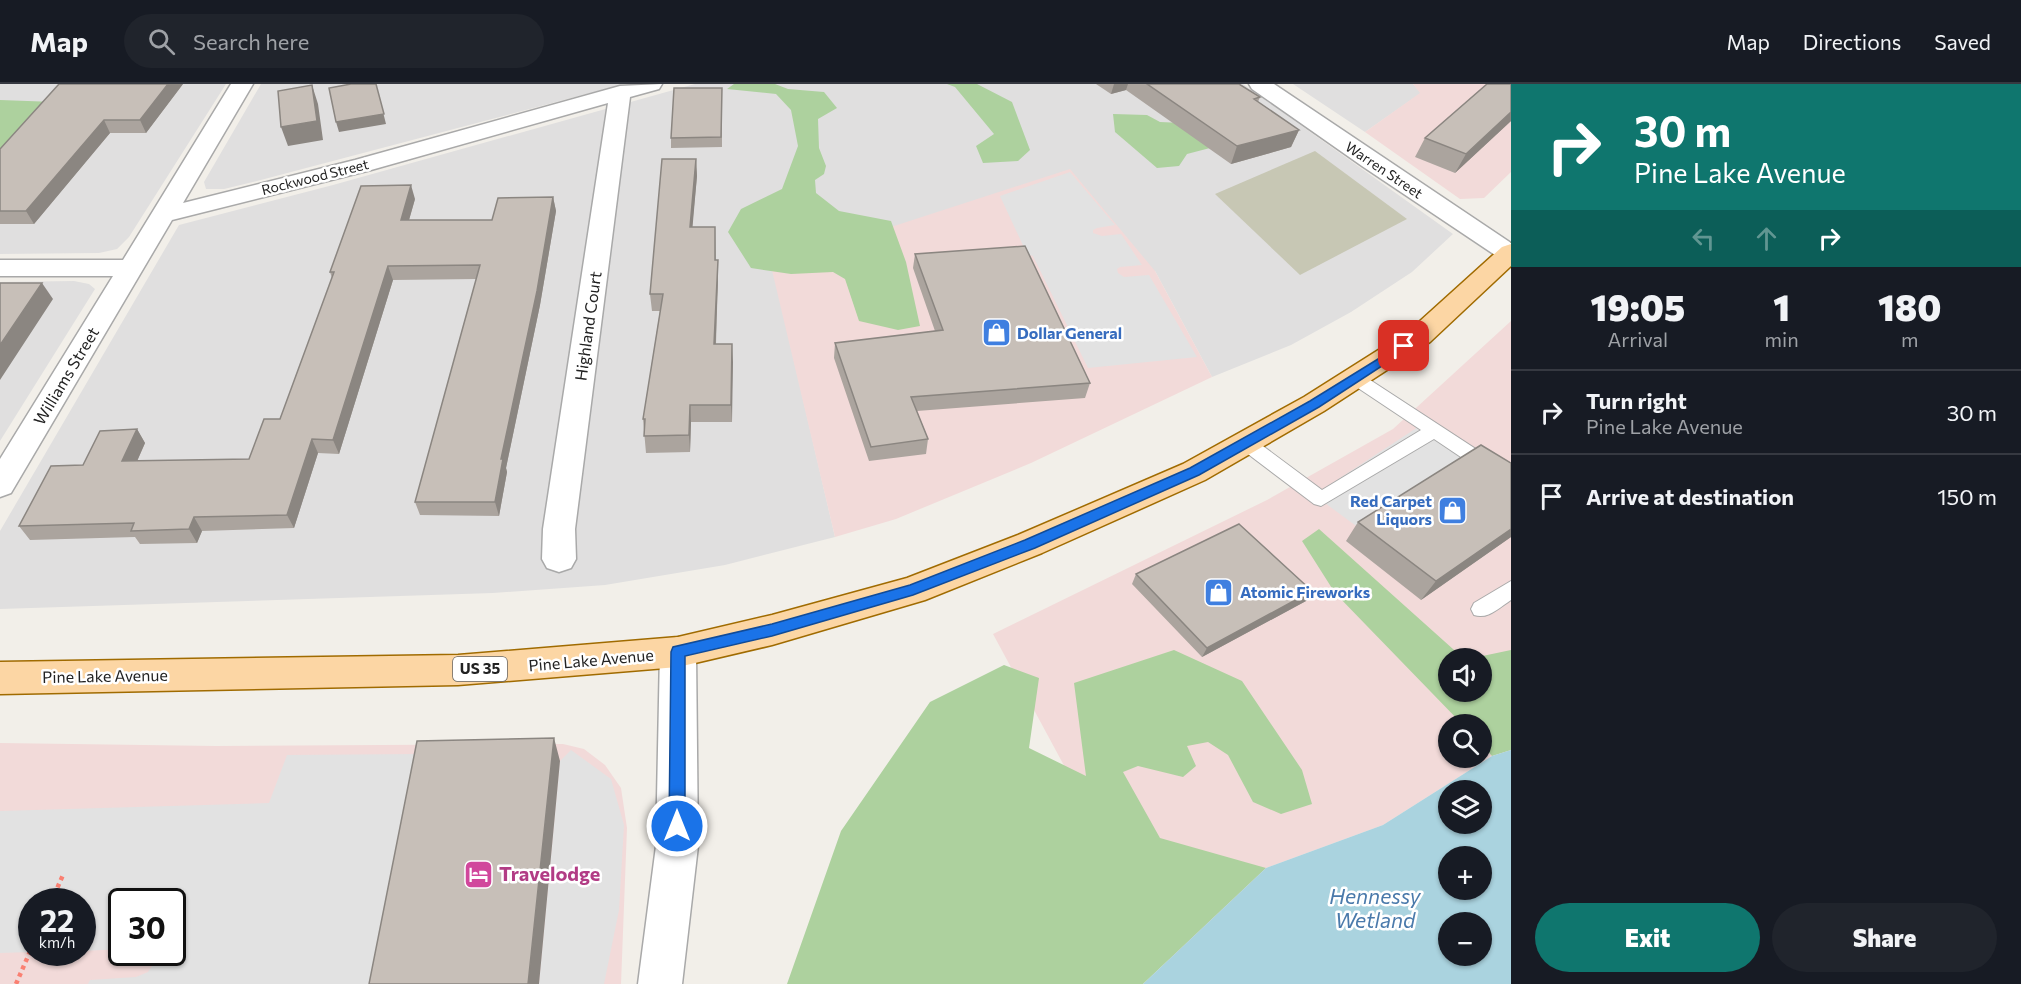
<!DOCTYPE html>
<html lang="en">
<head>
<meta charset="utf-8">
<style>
	body { margin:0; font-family:Commissioner,sans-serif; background:#20242c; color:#f1f3f6; height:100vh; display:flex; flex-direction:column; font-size:22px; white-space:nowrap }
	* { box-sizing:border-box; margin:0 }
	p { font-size:20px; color:#9ea1a6 }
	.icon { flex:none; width:33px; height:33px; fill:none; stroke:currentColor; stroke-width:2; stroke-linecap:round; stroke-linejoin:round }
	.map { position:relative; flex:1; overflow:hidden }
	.panel { display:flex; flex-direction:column; background:#171b24; width:510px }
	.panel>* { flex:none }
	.top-card { background:#0f766e; color:#fff; overflow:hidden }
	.fabs { position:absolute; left:1438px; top:564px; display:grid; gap:12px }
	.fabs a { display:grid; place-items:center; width:54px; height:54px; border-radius:50%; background:#171b24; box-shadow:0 2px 4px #0004; font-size:30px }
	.speed { position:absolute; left:18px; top:804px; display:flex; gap:12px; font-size:30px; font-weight:700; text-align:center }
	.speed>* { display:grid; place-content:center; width:78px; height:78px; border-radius:50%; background:#171b24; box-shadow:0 2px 4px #0004; line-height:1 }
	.speed small { font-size:15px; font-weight:400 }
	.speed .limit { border:3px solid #111; border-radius:9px; background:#fff; color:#111 }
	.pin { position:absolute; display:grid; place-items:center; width:51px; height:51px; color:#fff; margin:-26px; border-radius:12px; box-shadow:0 3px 9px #0006 }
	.me { position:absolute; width:66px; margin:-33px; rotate:0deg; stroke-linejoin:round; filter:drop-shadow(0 0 4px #0008) }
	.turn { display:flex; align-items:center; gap:21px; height:126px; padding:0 24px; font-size:27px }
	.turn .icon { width:78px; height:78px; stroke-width:2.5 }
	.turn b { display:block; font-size:42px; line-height:51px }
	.lanes { display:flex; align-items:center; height:57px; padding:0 24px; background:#0003; justify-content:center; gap:30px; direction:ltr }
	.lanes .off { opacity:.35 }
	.eta { display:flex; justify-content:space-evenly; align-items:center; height:102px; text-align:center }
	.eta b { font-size:36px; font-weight:800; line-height:42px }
	.button { display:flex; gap:12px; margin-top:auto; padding:12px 24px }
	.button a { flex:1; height:69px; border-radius:36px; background:#0f766e; color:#fff; font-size:24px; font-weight:800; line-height:69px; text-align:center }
	.button a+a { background:#20242c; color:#f1f3f6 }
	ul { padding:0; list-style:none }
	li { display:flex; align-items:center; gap:18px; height:84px; padding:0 24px; border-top:2px solid #363941 }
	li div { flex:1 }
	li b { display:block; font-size:22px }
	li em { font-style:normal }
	header { display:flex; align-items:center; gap:36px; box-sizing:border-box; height:84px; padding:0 30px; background:#171b24; border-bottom:2px solid #363941 }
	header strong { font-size:28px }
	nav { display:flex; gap:33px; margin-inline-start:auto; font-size:21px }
	.search { width:420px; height:54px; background:#20242c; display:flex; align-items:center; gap:15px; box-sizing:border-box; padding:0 21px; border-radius:33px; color:#9ea1a6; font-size:22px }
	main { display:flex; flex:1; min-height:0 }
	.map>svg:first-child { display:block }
	.residential { fill:#e0dfdf }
	.commercial { fill:#f2dad9; fill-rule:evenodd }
	.construction { fill:#c7c7b4 }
	.forest { fill:#add19e }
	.parking { fill:#e2e2e2 }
	.water { fill:#aad3df; fill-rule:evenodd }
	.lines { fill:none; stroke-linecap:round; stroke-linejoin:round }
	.lane-casing { stroke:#a9a9a9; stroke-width:2 }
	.street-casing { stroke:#a9a9a9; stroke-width:3 }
	.primary-casing { stroke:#a06b00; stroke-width:3 }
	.path { stroke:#fa8072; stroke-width:4.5; stroke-dasharray:4 4; stroke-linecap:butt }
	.lane { fill:#fff; fill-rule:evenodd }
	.street { fill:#fff; fill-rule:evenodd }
	.primary { fill:#fcd6a4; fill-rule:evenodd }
	.wall { fill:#aba49e }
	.shaded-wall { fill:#8b8681 }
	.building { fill:#c7bfb8; stroke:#8b8681; stroke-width:1.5 }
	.route { fill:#1a73e8; stroke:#114b97; stroke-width:1.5 }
	.labels { text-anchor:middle; stroke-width:5; stroke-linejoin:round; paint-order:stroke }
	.far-street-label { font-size:14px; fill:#222; stroke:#fff }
	.shield { fill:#fff; stroke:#646464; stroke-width:1.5 }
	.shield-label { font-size:15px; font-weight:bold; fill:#222 }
	.street-label { font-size:16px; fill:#222; stroke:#fff }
	.shop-label { font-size:16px; font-weight:bold; fill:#366cbe; stroke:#fff; text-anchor:start }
	.near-hotel-label { font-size:20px; font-weight:bold; fill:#b23c85; stroke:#fff; text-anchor:start }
	.near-water-label { font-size:21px; font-style:italic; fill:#4a7aab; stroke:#fff }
</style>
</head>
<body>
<header>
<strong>Map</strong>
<div class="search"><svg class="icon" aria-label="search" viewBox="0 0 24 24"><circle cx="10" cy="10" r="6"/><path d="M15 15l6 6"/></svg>Search here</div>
<nav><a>Map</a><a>Directions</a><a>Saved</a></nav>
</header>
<main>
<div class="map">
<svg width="1511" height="900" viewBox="0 0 1511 900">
	<rect width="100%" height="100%" fill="#f2efe9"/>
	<path class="residential" d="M 0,0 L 226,0 L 129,153 L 117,165 L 99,169 L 0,170 Z
		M 261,0 L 624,0 L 257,97 L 224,105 L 206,105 L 204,98 Z
		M 695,0 L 1243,0 L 1453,150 L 1412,188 L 1351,228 L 1291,261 L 1212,293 L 1155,187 L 772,182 L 835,453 L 725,481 L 605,501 L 493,509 L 0,525 L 0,447 L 179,141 L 333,101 Z
		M 1293,0 L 1413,0 L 1421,9 L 1365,48 Z
		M 74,197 L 89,200 L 95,205 L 0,357 L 0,198 Z"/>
	<path class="commercial" d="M 1413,0 L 1511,0 L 1511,88 L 1484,114 L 1460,115 L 1365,48 L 1420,9 Z
		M 1070,85 L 1155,187 L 1212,293 L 1031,379 L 896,435 L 835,453 L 771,182 Z
		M 1511,237 L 1511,666 L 1492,672 L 1383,741 L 1266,784 L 1169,876 L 993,550 L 1267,416 L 1393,345 ZM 1449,574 L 1482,574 L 1482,608 L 1449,608 ZM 1449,640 L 1482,640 L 1482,674 L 1449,674 Z
		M 0,659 L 216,662 L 563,660 L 584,665 L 605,681 L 621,704 L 627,744 L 621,900 L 0,900 ZM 32,818 L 82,818 L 82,868 L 32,868 ZM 122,818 L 172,818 L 172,868 L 122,868 Z"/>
	<path class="construction" d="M 1315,67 L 1407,135 L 1300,191 L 1215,110 Z"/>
	<path class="forest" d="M 734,0 L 775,0 L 788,5 L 824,8 L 837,24 L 818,35 L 819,64 L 826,82 L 824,90 L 815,96 L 816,109 L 839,127 L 891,137 L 906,178 L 920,242 L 898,246 L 859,237 L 845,195 L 833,188 L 791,190 L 751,184 L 728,148 L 741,125 L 782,105 L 798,62 L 791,26 L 776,10 L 727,5 Z
		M 947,0 L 977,0 L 1012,18 L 1030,66 L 1018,77 L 983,79 L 976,62 L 994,50 L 955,3 Z
		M 0,16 L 55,18 L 0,73 Z
		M 1113,30 L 1147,31 L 1160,38 L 1205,40 L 1210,64 L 1187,70 L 1179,82 L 1157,84 L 1115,48 Z
		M 1319,445 L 1463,574 L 1449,574 L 1449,608 L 1482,608 L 1482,574 L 1473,574 L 1511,566 L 1511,666 L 1492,672 L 1482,661 L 1482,640 L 1462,640 L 1335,509 L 1302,457 Z
		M 1174,566 L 1242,597 L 1302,686 L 1312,720 L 1281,730 L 1253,718 L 1228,671 L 1208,658 L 1187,662 L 1196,682 L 1183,693 L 1138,682 L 1123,688 L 1160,754 L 1266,784 L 1143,900 L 787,900 L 841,747 L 930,618 L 1004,581 L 1039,594 L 1029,664 L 1086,692 L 1074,599 Z"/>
	<path class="parking" d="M 1070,88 L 1115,141 L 1097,144 L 1093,146 L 1093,149 L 1102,152 L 1121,150 L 1142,181 L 1120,183 L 1117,185 L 1118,189 L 1124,193 L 1149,191 L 1197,273 L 1088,284 L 1033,172 L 1027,170 L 1000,112 Z
		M 1418,343 L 1471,377 L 1363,447 L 1314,411 Z
		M 571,666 L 611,695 L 624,741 L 619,826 L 604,900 L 539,900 L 560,677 Z
		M 421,670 L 377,900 L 88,900 L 90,896 L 136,893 L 148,888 L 154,879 L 155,872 L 153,869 L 172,868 L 172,818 L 122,818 L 121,865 L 83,867 L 82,818 L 32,818 L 31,868 L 0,869 L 0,727 L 269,719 L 287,671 Z"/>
	<path class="water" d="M 1511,666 L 1511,900 L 1143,900 L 1266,784 L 1383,741 L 1492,672 ZM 1449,706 L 1482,706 L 1482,740 L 1449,740 ZM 1449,772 L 1482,772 L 1482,806 L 1449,806 ZM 1449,838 L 1482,838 L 1482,872 L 1449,872 Z"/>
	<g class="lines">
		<defs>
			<path id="lane" d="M 1355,288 L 1361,290 L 1511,388 L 1511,404 L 1504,402 L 1434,355 L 1321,422 L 1314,420 L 1240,364 L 1237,359 L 1240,354 L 1246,353 L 1252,354 L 1322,406 L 1421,346 L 1349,298 L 1346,294 L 1349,290 Z
				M 1511,497 L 1511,516 C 1500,523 1488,536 1474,531 L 1471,525 L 1474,519 Z"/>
			<path id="street" d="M 231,0 L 253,0 L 183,119 L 355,76 L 620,2 L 662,0 L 659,5 L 630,13 L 575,445 L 576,475 L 571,484 L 559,488 L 547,484 L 542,475 L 543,445 L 608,19 L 371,86 L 172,136 L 11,409 L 0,413 L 0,375 L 113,192 L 0,192 L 0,176 L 123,176 Z
				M 1249,0 L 1274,0 L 1511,159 L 1511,177 L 1501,175 L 1362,82 L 1252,5 Z
				M 678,553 L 691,557 L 696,568 L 698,762 L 682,900 L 638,900 L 656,762 L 660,568 L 665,557 Z"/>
			<path id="primary" d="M 1511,160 L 1511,182 L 1430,258 L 1324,327 L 1205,396 L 1042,469 L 925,516 L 772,561 L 678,583 L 458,601 L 0,610 L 0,578 L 458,571 L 678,553 L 772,531 L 907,494 L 1018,451 L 1183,380 L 1304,313 L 1410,246 L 1502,163 Z"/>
		</defs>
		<use href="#lane" class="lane-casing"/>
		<use href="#street" class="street-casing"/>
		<use href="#primary" class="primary-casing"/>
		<path class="path" d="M 51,818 L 63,791
			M 16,900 L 32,863"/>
		<use href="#lane" class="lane"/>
		<use href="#street" class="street"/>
		<use href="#primary" class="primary"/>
	</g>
	<path class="wall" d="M 183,0 L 146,49 L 110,49 L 34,140 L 0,140 L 0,65 Z
		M 1096,0 L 1239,0 L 1260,13 L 1258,18 L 1299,46 L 1291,63 L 1231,80 L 1126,6 L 1111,10 Z
		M 1511,0 L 1511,37 L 1455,89 L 1415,73 L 1425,54 Z
		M 722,4 L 722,63 L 671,64 L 671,54 Z
		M 696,75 L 697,92 L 692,143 L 715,143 L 716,176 L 718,193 L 716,260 L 732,260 L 732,338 L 691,338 L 690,368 L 646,369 L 643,335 L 660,227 L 652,227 L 650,210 Z
		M 553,113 L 556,127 L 540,221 L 506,384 L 507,388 L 499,432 L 420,431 L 415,418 L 476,195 L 393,196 L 339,370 L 318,369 L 294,444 L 202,447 L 197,459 L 140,460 L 135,453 L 30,456 L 19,442 L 83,381 L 137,345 L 145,359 L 137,377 L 249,375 L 280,335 L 332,194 L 330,188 L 415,115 L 409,136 L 492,136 Z
		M 915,170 L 1090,299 L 1085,314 L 917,327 L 928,355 L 926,370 L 869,377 L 834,274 L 835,259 L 935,247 L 913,184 Z
		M 1511,379 L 1511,453 L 1421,516 L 1346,457 L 1358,438 Z
		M 1136,490 L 1312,507 L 1306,517 L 1202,573 L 1132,500 Z"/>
	<path class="shaded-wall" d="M 168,0 L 183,0 L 146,49 L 140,36 Z
		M 376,0 L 386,40 L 339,48 L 336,38 Z
		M 1114,0 L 1128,0 L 1126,6 L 1111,10 Z
		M 312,1 L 318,20 L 323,56 L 288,62 L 281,43 Z
		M 1511,28 L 1511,37 L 1455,89 L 1466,70 Z
		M 104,36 L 110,49 L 34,140 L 26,127 Z
		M 1299,46 L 1291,63 L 1231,80 L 1237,62 Z
		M 696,75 L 697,92 L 691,160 L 690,143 Z
		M 411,101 L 415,115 L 405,150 L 401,136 Z
		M 553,113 L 556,127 L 540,221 L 506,384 L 507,388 L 499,432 L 495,418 L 501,375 Z
		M 718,176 L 718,193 L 715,278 L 714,260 Z
		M 388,182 L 393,196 L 339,370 L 333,356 Z
		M 42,199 L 53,215 L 0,296 L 0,261 Z
		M 732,260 L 733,278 L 732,338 L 731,321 Z
		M 690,321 L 691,338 L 690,368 L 689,351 Z
		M 137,345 L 145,359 L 131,391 L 122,377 Z
		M 312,355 L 318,369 L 294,444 L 287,431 Z
		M 194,433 L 202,447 L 197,459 L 189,445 Z
		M 1511,445 L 1511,453 L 1421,516 L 1436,497 Z
		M 1312,507 L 1306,517 L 1202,573 L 1207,564 Z
		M 554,654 L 560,677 L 539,900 L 528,900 Z"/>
	<path class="building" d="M 59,0 L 168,0 L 140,36 L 104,36 L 26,127 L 0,127 L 0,65 Z
		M 351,0 L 376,0 L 384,30 L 336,38 L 329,4 Z
		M 1147,0 L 1239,0 L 1260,13 L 1254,15 L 1299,46 L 1237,62 Z
		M 1487,0 L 1511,0 L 1511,28 L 1466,70 L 1425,54 Z
		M 312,1 L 317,37 L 281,43 L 278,7 Z
		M 674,4 L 722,4 L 721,53 L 671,54 Z
		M 662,75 L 696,75 L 690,143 L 715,143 L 715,176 L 718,176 L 714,260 L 732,260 L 731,321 L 690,321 L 689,351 L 644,352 L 645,335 L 643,335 L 663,210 L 650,210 Z
		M 411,101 L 401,136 L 492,136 L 498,114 L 553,113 L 537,207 L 501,375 L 503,375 L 495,418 L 415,418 L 480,181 L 388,182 L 333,356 L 312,355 L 287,431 L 194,433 L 189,445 L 131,447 L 134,439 L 19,442 L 51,382 L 83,381 L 100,347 L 137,345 L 122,377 L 249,375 L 264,335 L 280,335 L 334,188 L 330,188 L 361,102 Z
		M 1025,162 L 1090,299 L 911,313 L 928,355 L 871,363 L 835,259 L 943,246 L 915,170 Z
		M 0,199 L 42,199 L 0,261 Z
		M 1481,361 L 1511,379 L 1511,445 L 1436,497 L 1358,438 Z
		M 1239,440 L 1312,507 L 1207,564 L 1136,490 Z
		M 554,654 L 528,900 L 369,900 L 417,657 Z"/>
	<path class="route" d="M 1404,259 L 1409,262 L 1408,265 L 1319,323 L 1199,391 L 1035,464 L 913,511 L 772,552 L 685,572 L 685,742 L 683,748 L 677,750 L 671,748 L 669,742 L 671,568 L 673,563 L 772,540 L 910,501 L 1025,456 L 1190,384 L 1310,317 Z"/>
	<defs>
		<symbol id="shop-square" viewBox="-11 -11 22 22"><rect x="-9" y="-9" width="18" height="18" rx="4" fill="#3f7fe0" stroke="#fff"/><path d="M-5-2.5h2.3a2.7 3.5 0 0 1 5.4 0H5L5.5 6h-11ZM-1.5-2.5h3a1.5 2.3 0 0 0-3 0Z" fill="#fff"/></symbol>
		<symbol id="hotel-square" viewBox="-11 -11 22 22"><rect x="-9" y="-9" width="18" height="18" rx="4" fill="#d1479c" stroke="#fff"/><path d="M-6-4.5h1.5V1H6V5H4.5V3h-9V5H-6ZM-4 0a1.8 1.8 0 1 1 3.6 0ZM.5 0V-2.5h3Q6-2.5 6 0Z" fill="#fff"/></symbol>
	</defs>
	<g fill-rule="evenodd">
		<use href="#shop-square" x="980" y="232" width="33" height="33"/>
		<use href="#shop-square" x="1436" y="410" width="33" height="33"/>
		<use href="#shop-square" x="1202" y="492" width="33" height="33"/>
		<use href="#hotel-square" x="462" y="774" width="33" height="33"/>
	</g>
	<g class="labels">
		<g class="far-street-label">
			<text transform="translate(1384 86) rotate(34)" y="5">Warren Street</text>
			<text transform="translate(315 93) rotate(-14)" y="5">Rockwood Street</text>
		</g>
		<rect class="shield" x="453" y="573" width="54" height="24" rx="4.5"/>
		<g class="shield-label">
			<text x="480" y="590">US 35</text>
		</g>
		<g class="street-label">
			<text transform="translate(588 242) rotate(-82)" y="6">Highland Court</text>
			<text transform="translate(66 292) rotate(-59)" y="6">Williams Street</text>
			<text transform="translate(591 576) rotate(-5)" y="6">Pine Lake Avenue</text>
			<text transform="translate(105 592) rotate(-1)" y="6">Pine Lake Avenue</text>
		</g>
		<g class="shop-label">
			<text x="1017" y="255">Dollar General</text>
			<text x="1432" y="423" text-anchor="end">Red Carpet<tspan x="1432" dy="18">Liquors</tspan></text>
			<text x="1240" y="514">Atomic Fireworks</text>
		</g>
		<g class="near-hotel-label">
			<text x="499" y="797">Travelodge</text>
		</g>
		<g class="near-water-label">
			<text x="1375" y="820">Hennessy<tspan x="1375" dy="24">Wetland</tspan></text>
		</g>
	</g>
</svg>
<div class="fabs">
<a><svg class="icon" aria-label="sound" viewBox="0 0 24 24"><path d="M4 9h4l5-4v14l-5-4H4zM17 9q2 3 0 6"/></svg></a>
<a><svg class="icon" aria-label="search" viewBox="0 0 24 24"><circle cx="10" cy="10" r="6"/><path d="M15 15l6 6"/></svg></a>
<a><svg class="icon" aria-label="layers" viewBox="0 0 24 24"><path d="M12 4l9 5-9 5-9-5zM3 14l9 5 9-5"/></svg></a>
<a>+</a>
<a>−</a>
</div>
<div class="speed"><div>22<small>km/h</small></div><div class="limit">30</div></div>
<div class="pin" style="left:1404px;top:262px;background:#d93025"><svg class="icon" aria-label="arrive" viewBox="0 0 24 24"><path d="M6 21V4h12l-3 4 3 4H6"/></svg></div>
<svg class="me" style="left:677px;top:742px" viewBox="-20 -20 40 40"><circle r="17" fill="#1a73e8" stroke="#fff" stroke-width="3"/><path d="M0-11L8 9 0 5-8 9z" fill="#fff"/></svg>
</div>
<section class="panel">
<div class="top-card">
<div class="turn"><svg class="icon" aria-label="right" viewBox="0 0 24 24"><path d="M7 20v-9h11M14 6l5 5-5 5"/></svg><div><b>30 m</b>Pine Lake Avenue</div></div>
<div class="lanes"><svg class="icon off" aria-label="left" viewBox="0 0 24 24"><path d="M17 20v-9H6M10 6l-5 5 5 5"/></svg><svg class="icon off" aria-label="ahead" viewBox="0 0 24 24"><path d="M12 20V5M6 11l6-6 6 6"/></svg><svg class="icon" aria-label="right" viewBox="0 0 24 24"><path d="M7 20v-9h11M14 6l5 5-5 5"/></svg></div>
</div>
<div class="eta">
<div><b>19:05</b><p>Arrival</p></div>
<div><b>1</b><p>min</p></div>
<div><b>180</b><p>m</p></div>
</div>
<ul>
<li><svg class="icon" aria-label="right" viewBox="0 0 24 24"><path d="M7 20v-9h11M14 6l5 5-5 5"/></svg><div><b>Turn right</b><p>Pine Lake Avenue</p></div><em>30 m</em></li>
<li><svg class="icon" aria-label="arrive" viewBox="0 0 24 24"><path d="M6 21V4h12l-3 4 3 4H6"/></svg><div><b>Arrive at destination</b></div><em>150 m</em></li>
</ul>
<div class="button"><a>Exit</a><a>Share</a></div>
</section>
</main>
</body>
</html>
